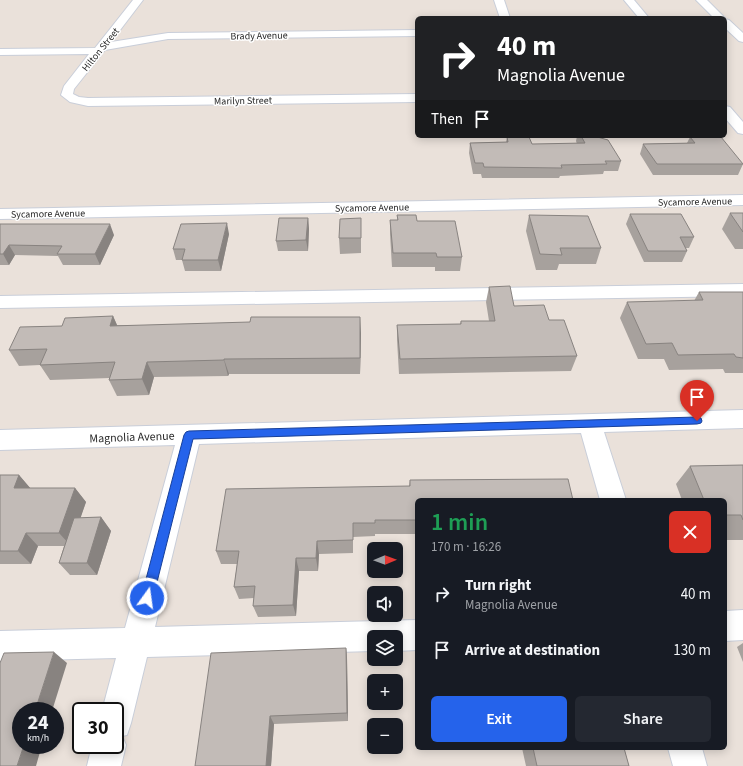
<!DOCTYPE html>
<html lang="en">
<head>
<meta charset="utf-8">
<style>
	body { margin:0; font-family:"Source Sans 3",sans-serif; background:#242831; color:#f1f3f6; height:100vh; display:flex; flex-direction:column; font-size:15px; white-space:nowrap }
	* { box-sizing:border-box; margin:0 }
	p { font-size:13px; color:#9ea1a6 }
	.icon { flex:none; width:22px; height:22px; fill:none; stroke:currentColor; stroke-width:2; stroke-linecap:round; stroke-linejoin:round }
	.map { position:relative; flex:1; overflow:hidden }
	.drawer { position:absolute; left:415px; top:498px; width:312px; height:252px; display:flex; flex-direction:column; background:#171b24; border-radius:6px; box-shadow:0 2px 10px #0003 }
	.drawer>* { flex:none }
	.top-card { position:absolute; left:415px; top:16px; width:312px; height:122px; border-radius:6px; box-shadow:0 2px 10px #0003; background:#202124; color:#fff; overflow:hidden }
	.needle { width:26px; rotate:89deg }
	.buttons { position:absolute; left:367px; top:542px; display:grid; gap:8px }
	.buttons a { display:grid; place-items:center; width:36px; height:36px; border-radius:6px; background:#171b24; box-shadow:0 2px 10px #0003; font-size:20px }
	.speed { position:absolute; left:12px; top:702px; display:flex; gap:8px; font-size:20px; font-weight:700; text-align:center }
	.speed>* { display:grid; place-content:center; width:52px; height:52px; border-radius:50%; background:#171b24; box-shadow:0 2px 10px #0003; line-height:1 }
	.speed small { font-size:10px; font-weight:400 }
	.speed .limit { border:2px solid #111; border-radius:6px; background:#fff; color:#111 }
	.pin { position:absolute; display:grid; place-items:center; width:34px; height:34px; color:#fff; margin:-41px -17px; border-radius:50% 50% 50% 0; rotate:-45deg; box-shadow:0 0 4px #0007 }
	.pin .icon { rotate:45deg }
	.me { position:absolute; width:44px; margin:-22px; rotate:14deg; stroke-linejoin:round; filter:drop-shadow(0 0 3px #0008) }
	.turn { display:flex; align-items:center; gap:14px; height:84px; padding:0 16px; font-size:18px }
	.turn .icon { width:52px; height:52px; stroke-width:2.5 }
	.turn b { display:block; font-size:28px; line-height:34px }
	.then { display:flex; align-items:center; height:38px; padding:0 16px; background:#0003; gap:8px; font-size:15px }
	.round { display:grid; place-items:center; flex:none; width:42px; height:42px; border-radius:6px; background:#242831 }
	.summary { display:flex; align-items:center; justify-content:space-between; height:68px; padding:0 16px }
	h1 { font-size:24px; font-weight:600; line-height:30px; color:#1e9e55 }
	.primary-button { display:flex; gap:8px; margin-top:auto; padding:8px 16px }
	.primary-button a { flex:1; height:46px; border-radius:6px; background:#2563eb; color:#fff; font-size:16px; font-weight:600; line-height:46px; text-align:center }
	.primary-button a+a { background:#242831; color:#f1f3f6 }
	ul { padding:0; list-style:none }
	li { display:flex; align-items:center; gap:12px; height:56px; padding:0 16px }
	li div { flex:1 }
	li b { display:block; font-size:15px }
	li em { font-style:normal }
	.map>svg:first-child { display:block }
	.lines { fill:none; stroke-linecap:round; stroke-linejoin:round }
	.minor-casing { stroke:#c9ced9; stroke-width:2 }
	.minor { fill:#fff; fill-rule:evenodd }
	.wall { fill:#a7a19d }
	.shaded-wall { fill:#888380 }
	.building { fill:#c2bbb7; stroke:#888380 }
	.route { fill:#2563eb; stroke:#184099 }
	.labels { text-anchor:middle; stroke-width:3; stroke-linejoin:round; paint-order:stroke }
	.far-street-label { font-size:10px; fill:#282828; stroke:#fff }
	.street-label { font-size:12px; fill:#282828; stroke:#fff }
</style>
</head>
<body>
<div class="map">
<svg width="743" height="766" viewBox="0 0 743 766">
	<rect width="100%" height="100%" fill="#eae1da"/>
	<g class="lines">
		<defs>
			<path id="minor" d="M 133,0 L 143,0 L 111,42 L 168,33 L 417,30 L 417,36 L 168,39 L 105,50 L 74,89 L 73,94 L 79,97 L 88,98 L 417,94 L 417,102 L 88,106 L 70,102 L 61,95 L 64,86 L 89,54 L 0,55 L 0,49 L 95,48 Z
				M 494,0 L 504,0 L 510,18 L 500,18 Z
				M 624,0 L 634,0 L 649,18 L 639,18 Z
				M 696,0 L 707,0 L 725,18 L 714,18 Z
				M 725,19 L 729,20 L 743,33 L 743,42 L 739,41 L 725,28 Z
				M 725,106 L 730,107 L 743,122 L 743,134 L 738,133 L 725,118 Z
				M 743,195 L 743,205 L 0,219 L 0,209 Z
				M 743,284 L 743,296 L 0,308 L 0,296 Z
				M 743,410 L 743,428 L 604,432 L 626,500 L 600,500 L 581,433 L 199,444 L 155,627 L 417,620 L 417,650 L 396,651 L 396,637 L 374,637 L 374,651 L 147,657 L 131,723 L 127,735 L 122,736 L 126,745 L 121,766 L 87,766 L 92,745 L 115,745 L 115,711 L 102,711 L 116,658 L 0,661 L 0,631 L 125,628 L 175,445 L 0,450 L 0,430 Z
				M 743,610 L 743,640 L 725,641 L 725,611 Z
				M 668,748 L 702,748 L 707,766 L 673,766 Z"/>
		</defs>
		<use href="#minor" class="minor-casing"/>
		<use href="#minor" class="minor"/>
	</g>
	<path class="wall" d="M 577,136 L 594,136 L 621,161 L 618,171 L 604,171 L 603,174 L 560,176 L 559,178 L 482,178 L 481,174 L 473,174 L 469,153 L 470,143 L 506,142 L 507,137 L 532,144 L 577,144 L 576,141 Z
		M 690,137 L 743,164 L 738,175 L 653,175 L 640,154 L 643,144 L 687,143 Z
		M 730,213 L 743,213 L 743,249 L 735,249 L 722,229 Z
		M 630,214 L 694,237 L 689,248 L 686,248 L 687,251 L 682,262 L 644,262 L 626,224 Z
		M 397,215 L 417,221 L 462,257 L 460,271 L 435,271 L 435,267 L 392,267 L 390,234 L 390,220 L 397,220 Z
		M 529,215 L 601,248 L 596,264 L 559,264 L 557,270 L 536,270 L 526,231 Z
		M 308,218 L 309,229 L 308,251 L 278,251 L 276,241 Z
		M 361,218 L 361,253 L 340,254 L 339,238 Z
		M 0,224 L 114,235 L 100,265 L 63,265 L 58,256 L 15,255 L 9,265 L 0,265 Z
		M 229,234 L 221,271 L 185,271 L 182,260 L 176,260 L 173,249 Z
		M 489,287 L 514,306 L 549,320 L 577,356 L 571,371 L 399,374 L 397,340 L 397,325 L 460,324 L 461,321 L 489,321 L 486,302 Z
		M 699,292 L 743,292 L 743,373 L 725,373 L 723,369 L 669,370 L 664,359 L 638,359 L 620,318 L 627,302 L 694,301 Z
		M 113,316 L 117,325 L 361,333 L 360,374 L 229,374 L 228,376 L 154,377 L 149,395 L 117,396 L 109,380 L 110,378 L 50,380 L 40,365 L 19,366 L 9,350 L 62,326 Z
		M 743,465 L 743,540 L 727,540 L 725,535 L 725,500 L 682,500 L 676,484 L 690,466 Z
		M 0,475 L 19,475 L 30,488 L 75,488 L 86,502 L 80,518 L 101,517 L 111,531 L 97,575 L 70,575 L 59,563 L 64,546 L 38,546 L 31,564 L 0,564 Z
		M 410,480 L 417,500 L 417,534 L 375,534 L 375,536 L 353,537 L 353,553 L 319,554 L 318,571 L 299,571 L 296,616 L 258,617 L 253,606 L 254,598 L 239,599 L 234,587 L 237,564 L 221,564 L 216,551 L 409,486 Z
		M 743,643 L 743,662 L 737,647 Z
		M 346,648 L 347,658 L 348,721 L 274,724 L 271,766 L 195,766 Z
		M 522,748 L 624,748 L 629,766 L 526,766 Z"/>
	<path class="shaded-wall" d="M 308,218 L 309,229 L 308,251 L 306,240 Z
		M 227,223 L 229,234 L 221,271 L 218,260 Z
		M 110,224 L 114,235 L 100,265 L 95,254 Z
		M 9,245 L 15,255 L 9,265 L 3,254 Z
		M 113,316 L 120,332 L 110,326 Z
		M 360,317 L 361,333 L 360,374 Z
		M 224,359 L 229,374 L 228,376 L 224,360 Z
		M 147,362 L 154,377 L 149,395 L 142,379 Z
		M 19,475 L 31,489 L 14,488 Z
		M 75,488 L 86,502 L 71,546 L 59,533 Z
		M 101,517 L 111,531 L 97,575 L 87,563 Z
		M 26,533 L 38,546 L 31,564 L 18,551 Z
		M 317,541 L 319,554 L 318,571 L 316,558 Z
		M 296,558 L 299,571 L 296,616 L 293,605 Z
		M 346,648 L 347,658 L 348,721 L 347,713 Z
		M 54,652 L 67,663 L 52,711 L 35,711 Z
		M 270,716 L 274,724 L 271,766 L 266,766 Z
		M 24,745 L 42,745 L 36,766 L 17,766 Z"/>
	<path class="building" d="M 581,136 L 594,136 L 608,140 L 621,161 L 605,161 L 607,164 L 561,165 L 562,168 L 484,167 L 483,163 L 475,163 L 470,143 L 508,142 L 507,137 L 529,137 L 532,144 L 585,143 Z
		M 690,137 L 721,137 L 743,164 L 657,164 L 643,144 L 695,143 Z
		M 730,213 L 743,213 L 743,232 Z
		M 630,214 L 681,214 L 694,237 L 680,237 L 687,251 L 648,251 Z
		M 397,215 L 416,215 L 417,221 L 455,221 L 462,257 L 437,257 L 436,253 L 393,253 L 390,220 L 398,220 Z
		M 529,215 L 588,216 L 601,248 L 560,248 L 562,255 L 540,254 Z
		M 279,218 L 308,218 L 306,240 L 276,241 Z
		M 361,218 L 361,238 L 339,238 L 340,219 Z
		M 227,223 L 218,260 L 182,260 L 185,249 L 173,249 L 181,224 Z
		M 0,224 L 110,224 L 95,254 L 57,254 L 62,246 L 9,245 L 3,254 L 0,254 Z
		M 510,286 L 514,306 L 544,305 L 549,320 L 564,320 L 577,356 L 400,359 L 397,325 L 461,324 L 461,321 L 495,321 L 489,287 Z
		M 699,292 L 743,292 L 743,358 L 736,357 L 734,354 L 678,355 L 672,343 L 646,344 L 627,302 L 703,300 Z
		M 113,316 L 110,326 L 250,322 L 251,317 L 360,317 L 360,358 L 224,359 L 224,360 L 147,362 L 142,379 L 109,380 L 115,362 L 40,365 L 47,349 L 9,350 L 20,327 L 62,326 L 65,318 Z
		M 743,465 L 743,520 L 741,515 L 725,515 L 725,500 L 704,500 L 690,466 Z
		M 0,475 L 19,475 L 14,488 L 75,488 L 59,533 L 26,533 L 18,551 L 0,551 Z
		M 568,479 L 573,500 L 417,500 L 417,520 L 375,520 L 375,523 L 353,523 L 353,540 L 317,541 L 316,558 L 296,558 L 293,605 L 253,606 L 255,586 L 234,587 L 239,551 L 216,551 L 226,489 L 410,486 L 410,480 Z
		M 101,517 L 87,563 L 59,563 L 74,518 Z
		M 346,648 L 347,713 L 270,716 L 266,766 L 195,766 L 211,653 Z
		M 54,652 L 35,711 L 21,711 L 21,745 L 24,745 L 17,766 L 0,766 L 0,663 L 4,653 Z
		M 533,748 L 624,748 L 629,766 L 537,766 Z"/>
	<path class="route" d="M 697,417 L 701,418 L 702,421 L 701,423 L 697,424 L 193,439 L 153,598 L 151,602 L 147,604 L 143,602 L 141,598 L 184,435 L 186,432 L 189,431 Z"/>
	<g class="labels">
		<g class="far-street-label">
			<text transform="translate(259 35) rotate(-1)" y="4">Brady Avenue</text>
			<text transform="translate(100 49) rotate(-51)" y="4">Hilton Street</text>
			<text transform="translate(243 100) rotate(-1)" y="4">Marilyn Street</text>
			<text transform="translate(695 201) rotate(-1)" y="4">Sycamore Avenue</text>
			<text transform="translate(372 207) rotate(-1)" y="4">Sycamore Avenue</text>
			<text transform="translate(48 213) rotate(-1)" y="4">Sycamore Avenue</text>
		</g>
		<g class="street-label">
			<text transform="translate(132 437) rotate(-2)" y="4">Magnolia Avenue</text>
		</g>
	</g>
</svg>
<div class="buttons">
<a><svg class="needle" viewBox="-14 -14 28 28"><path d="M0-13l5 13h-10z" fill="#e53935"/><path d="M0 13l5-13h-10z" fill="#9ea1a6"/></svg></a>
<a><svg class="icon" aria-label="sound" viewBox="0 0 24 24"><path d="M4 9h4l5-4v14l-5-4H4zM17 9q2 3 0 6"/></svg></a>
<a><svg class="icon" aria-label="layers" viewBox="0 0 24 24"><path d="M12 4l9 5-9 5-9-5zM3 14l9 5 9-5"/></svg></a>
<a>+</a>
<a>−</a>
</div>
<div class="speed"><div>24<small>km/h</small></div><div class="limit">30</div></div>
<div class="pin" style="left:697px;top:421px;background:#d93025"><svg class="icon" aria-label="arrive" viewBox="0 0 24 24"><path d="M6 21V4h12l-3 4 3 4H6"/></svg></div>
<svg class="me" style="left:147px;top:598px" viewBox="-20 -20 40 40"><circle r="17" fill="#2563eb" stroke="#fff" stroke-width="3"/><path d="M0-11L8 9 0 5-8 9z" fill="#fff"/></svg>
<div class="top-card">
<div class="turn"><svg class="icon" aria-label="right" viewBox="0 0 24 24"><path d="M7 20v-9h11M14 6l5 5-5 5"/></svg><div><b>40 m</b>Magnolia Avenue</div></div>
<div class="then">Then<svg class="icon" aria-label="arrive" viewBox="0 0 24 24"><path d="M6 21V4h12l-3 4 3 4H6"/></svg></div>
</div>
<section class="drawer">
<div class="summary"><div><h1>1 min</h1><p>170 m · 16:26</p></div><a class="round" style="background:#d93025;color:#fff"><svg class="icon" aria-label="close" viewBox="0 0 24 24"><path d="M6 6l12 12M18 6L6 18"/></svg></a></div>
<ul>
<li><svg class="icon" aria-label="right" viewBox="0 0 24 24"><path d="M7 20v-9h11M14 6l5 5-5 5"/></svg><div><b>Turn right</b><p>Magnolia Avenue</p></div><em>40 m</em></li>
<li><svg class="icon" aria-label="arrive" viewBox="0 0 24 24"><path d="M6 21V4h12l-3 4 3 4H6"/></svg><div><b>Arrive at destination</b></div><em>130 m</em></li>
</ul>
<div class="primary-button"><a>Exit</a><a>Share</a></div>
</section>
</div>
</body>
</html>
